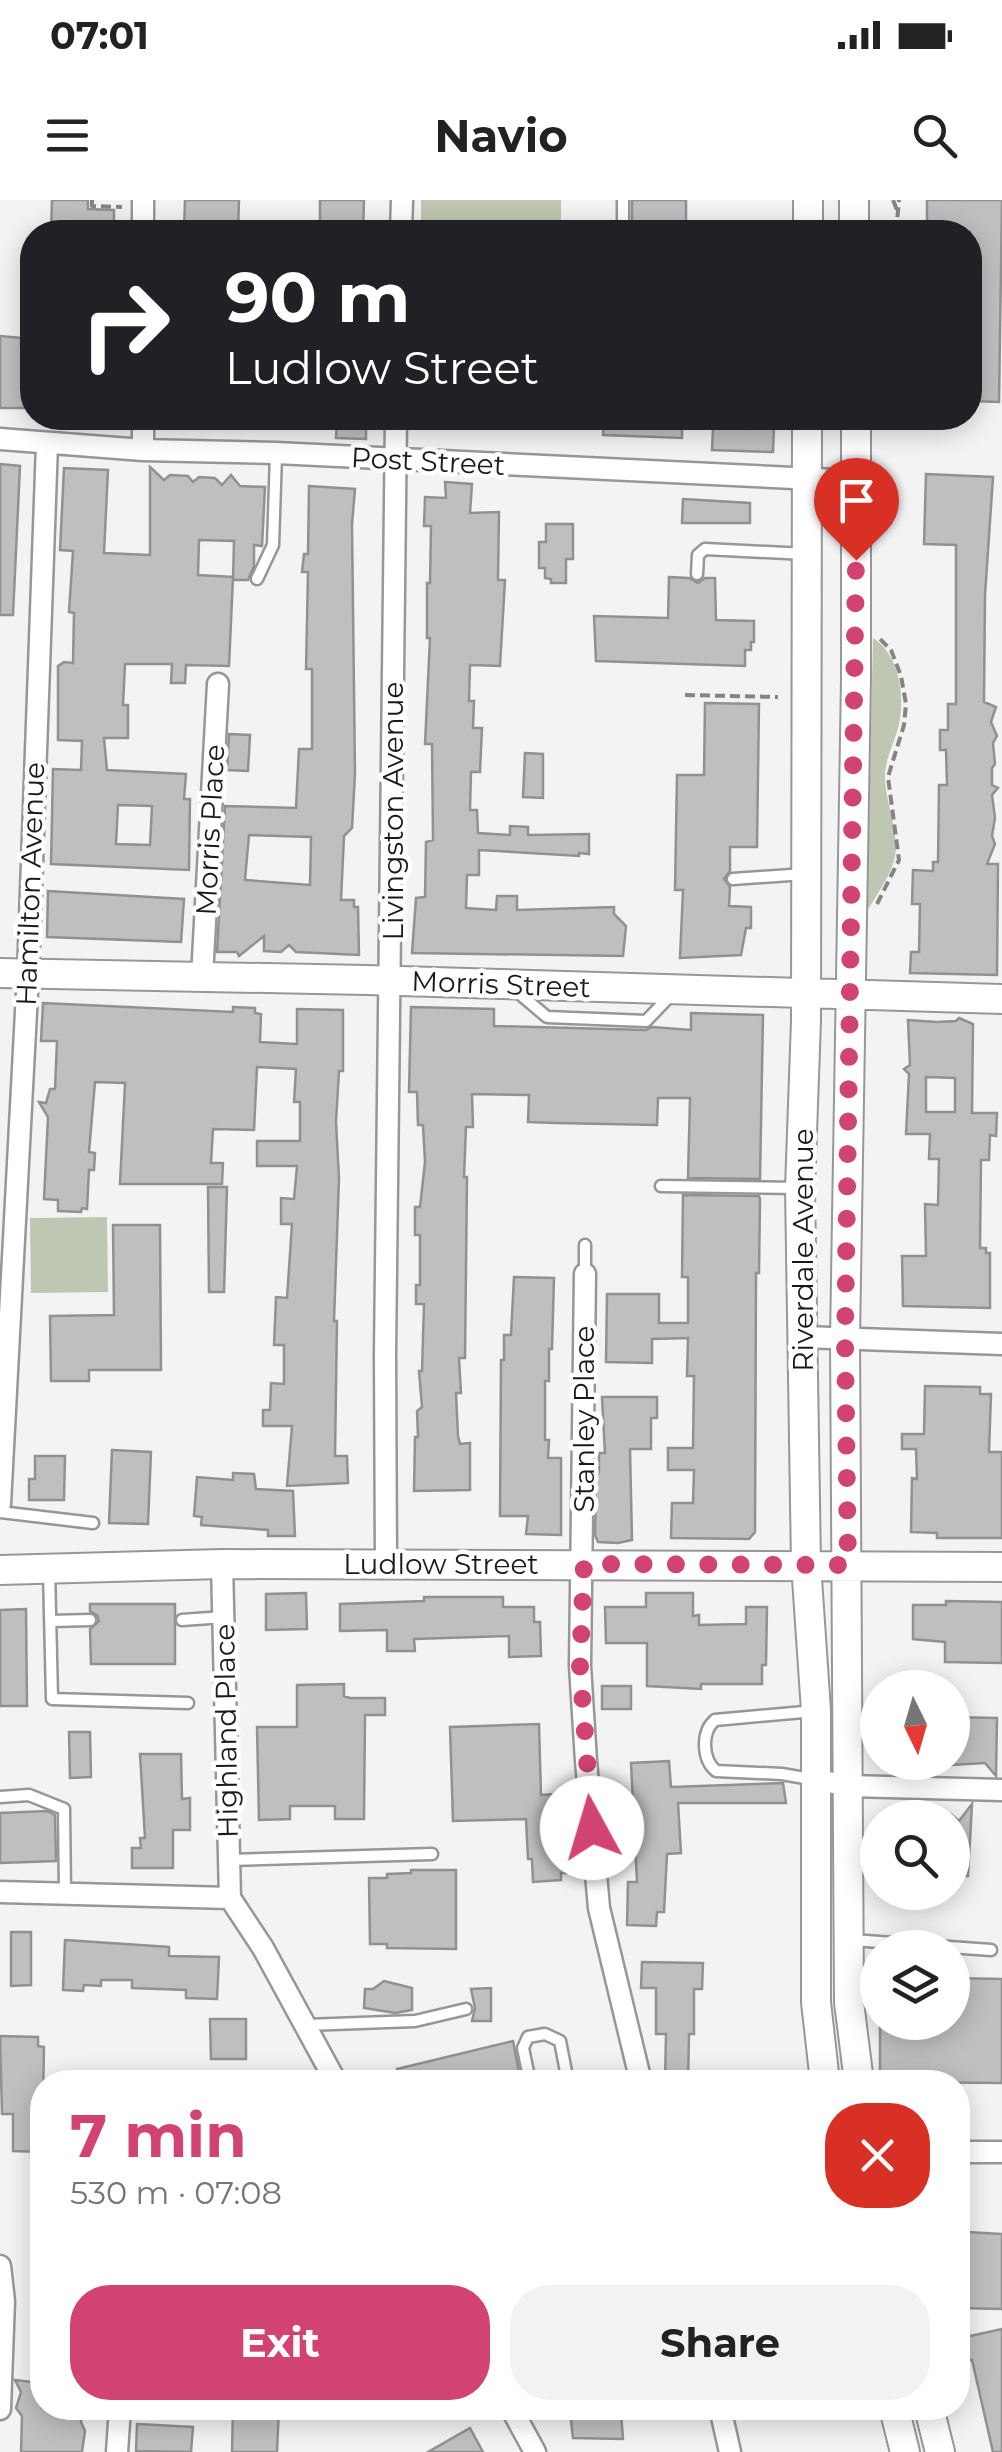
<!DOCTYPE html>
<html lang="en">
<head>
<meta charset="utf-8">
<style>
	body { margin:0; font-family:Montserrat,sans-serif; background:#f2f2f2; color:#222; height:100vh; display:flex; flex-direction:column; font-size:38px; white-space:nowrap }
	* { box-sizing:border-box; margin:0 }
	p { font-size:32px; color:#767676 }
	.icon { flex:none; width:55px; height:55px; fill:none; stroke:currentColor; stroke-width:2; stroke-linecap:round; stroke-linejoin:round }
	.map { position:relative; flex:1; overflow:hidden }
	.details { position:absolute; left:30px; top:1870px; width:940px; height:350px; display:flex; flex-direction:column; background:#fff; border-radius:40px; box-shadow:0 5px 25px #0003 }
	.details>* { flex:none }
	.guide { position:absolute; left:20px; top:20px; width:962px; height:210px; border-radius:40px; box-shadow:0 5px 25px #0003; background:#202124; color:#fff; overflow:hidden }
	.needle { width:65px; rotate:175deg }
	.tools { position:absolute; left:860px; top:1470px; display:grid; gap:20px }
	.tools a { display:grid; place-items:center; width:110px; height:110px; border-radius:50%; background:#fff; box-shadow:0 5px 25px #0003; font-size:50px }
	.pin { position:absolute; display:grid; place-items:center; width:85px; height:85px; color:#fff; margin:-102px -42px; border-radius:50% 50% 50% 0; rotate:-45deg; box-shadow:0 0 10px #0007 }
	.pin .icon { rotate:45deg }
	.me { position:absolute; width:110px; margin:-55px; rotate:354deg; stroke-linejoin:round; filter:drop-shadow(0 0 8px #0008) }
	.turn { display:flex; align-items:center; gap:35px; height:210px; padding:0 40px; font-size:45px }
	.turn .icon { width:130px; height:130px; stroke-width:2.5 }
	.turn b { display:block; font-size:70px; line-height:85px }
	.round { display:grid; place-items:center; flex:none; width:105px; height:105px; border-radius:40px; background:#f2f2f2 }
	.headline { display:flex; align-items:center; justify-content:space-between; height:170px; padding:0 40px }
	h1 { font-size:60px; font-weight:700; line-height:75px; color:#d14370 }
	.cta { display:flex; gap:20px; margin-top:auto; padding:20px 40px }
	.cta a { flex:1; height:115px; border-radius:40px; background:#d14370; color:#fff; font-size:40px; font-weight:700; line-height:115px; text-align:center }
	.cta a+a { background:#f2f2f2; color:#222 }
	.status { display:flex; justify-content:space-between; align-items:center; height:70px; padding:0 50px; background:#fff; direction:ltr }
	.status svg { height:28px; fill:currentColor }
	header { display:flex; justify-content:space-between; align-items:center; height:130px; padding:0 40px; background:#fff; font-size:45px; font-weight:700 }
	.map>svg:first-child { display:block }
	.green { fill:#bfc6b1 }
	.building { fill:#bfbfc1; stroke:#919193; stroke-width:2.5; fill-rule:evenodd }
	.lines { fill:none; stroke-linecap:round; stroke-linejoin:round }
	.lane-casing { stroke:#979799; stroke-width:15 }
	.street-casing { stroke:#979799; stroke-width:25 }
	.secondary-casing { stroke:#979799; stroke-width:32 }
	.path { stroke:#848485; stroke-width:4; stroke-dasharray:10 5; stroke-linecap:butt }
	.lane { stroke:#fff; stroke-width:10 }
	.street { stroke:#fff; stroke-width:20 }
	.secondary { stroke:#fff; stroke-width:28 }
	.route { stroke:#d14370; stroke-width:18; stroke-dasharray:0 32.4 }
	.labels { text-anchor:middle; stroke-width:9; stroke-linejoin:round; paint-order:stroke }
	.street-label { font-size:28px; fill:#19191a; stroke:#fff }
</style>
</head>
<body>
<div class="status"><b>07:01</b><svg viewBox="0 0 49 12"><path d="M0 12V9h3v3zM5 12V6h3v6zM10 12V3h3v9zM15 12V0h3v12zM26 1h20v11H26zM47 4h2v5h-2z"/></svg></div>
<header><svg class="icon" aria-label="menu" viewBox="0 0 24 24"><path d="M4 6h16M4 12h16M4 18h16"/></svg>Navio<svg class="icon" aria-label="search" viewBox="0 0 24 24"><circle cx="10" cy="10" r="6"/><path d="M15 15l6 6"/></svg></header>
<div class="map">
<svg width="1002" height="2252" viewBox="0 0 1002 2252">
	<rect width="100%" height="100%" fill="#f3f3f4"/>
	<path class="green" d="M 421,0 L 561,0 L 561,32 L 421,32 Z
		M 873,438 C 900,455 906,498 898,528 C 893,546 884,561 885,580 C 886,605 902,639 893,664 C 888,679 876,696 867,711 Z
		M 107,1017 L 108,1092 L 31,1093 L 30,1018 Z"/>
	<path class="building" d="M 52,0 L 88,0 L 88,9 L 114,10 L 114,32 L 51,32 Z
		M 185,0 L 239,0 L 238,32 L 184,32 Z
		M 320,0 L 364,0 L 363,32 L 320,32 Z
		M 632,0 L 686,0 L 686,32 L 632,32 Z
		M 927,0 L 1002,0 L 999,202 L 970,201 L 970,32 L 942,32 L 942,27 L 927,26 Z
		M 0,136 L 21,138 L 21,147 L 32,148 L 32,208 L 0,208 Z
		M 337,218 L 366,218 L 366,239 L 336,238 Z
		M 604,218 L 682,218 L 682,238 L 603,235 Z
		M 752,226 L 774,227 L 773,252 L 712,250 L 713,228 L 752,229 Z
		M 0,264 L 20,266 L 13,415 L 0,415 Z
		M 150,267 L 164,280 L 170,275 L 188,276 L 193,282 L 199,277 L 215,278 L 222,285 L 231,275 L 240,286 L 265,287 L 262,346 L 254,345 L 254,366 L 248,380 L 233,380 L 234,341 L 199,340 L 198,375 L 233,377 L 229,466 L 186,465 L 185,483 L 171,483 L 172,464 L 125,464 L 123,505 L 128,505 L 128,538 L 104,538 L 107,570 L 186,574 L 184,599 L 190,599 L 189,670 L 51,664 L 53,569 L 81,570 L 82,541 L 58,540 L 58,466 L 64,462 L 73,463 L 74,413 L 69,412 L 73,351 L 60,350 L 64,268 L 108,270 L 104,353 L 150,355 ZM 118,605 L 152,606 L 150,645 L 116,644 Z
		M 926,274 L 993,277 L 985,395 L 984,502 L 996,507 L 991,522 L 997,536 L 993,543 L 995,564 L 992,568 L 992,585 L 998,588 L 992,595 L 995,618 L 992,636 L 995,644 L 987,664 L 998,664 L 997,775 L 910,773 L 911,752 L 919,752 L 920,704 L 912,704 L 913,670 L 933,671 L 933,662 L 938,662 L 939,585 L 947,585 L 946,550 L 940,550 L 940,530 L 948,530 L 948,504 L 956,504 L 956,345 L 924,344 Z
		M 445,282 L 472,284 L 470,313 L 499,312 L 498,380 L 505,380 L 500,466 L 470,465 L 469,501 L 474,501 L 473,528 L 482,528 L 480,572 L 471,572 L 470,610 L 477,610 L 478,633 L 510,635 L 510,626 L 528,627 L 528,635 L 589,634 L 589,654 L 579,653 L 579,656 L 479,650 L 479,675 L 467,675 L 466,708 L 496,710 L 497,696 L 517,696 L 517,710 L 614,707 L 614,714 L 626,726 L 623,756 L 412,753 L 416,698 L 425,697 L 426,642 L 433,640 L 432,544 L 425,544 L 430,438 L 427,438 L 427,383 L 430,383 L 431,326 L 424,326 L 425,297 L 446,298 Z
		M 309,286 L 355,289 L 352,324 L 355,574 L 352,628 L 344,636 L 341,700 L 354,700 L 354,707 L 358,707 L 359,755 L 296,752 L 289,745 L 281,752 L 264,751 L 264,736 L 239,756 L 237,752 L 217,752 L 225,606 L 296,608 L 299,549 L 312,549 L 312,469 L 306,469 L 308,372 L 302,372 L 304,354 L 308,354 ZM 249,635 L 311,637 L 310,685 L 245,680 Z
		M 683,299 L 750,303 L 750,323 L 682,323 Z
		M 546,324 L 573,324 L 573,359 L 566,359 L 566,383 L 551,383 L 551,379 L 545,378 L 545,368 L 539,368 L 539,342 L 546,342 Z
		M 669,377 L 689,378 L 698,383 L 705,378 L 715,378 L 716,420 L 754,421 L 754,442 L 751,442 L 751,450 L 745,450 L 745,466 L 596,461 L 594,416 L 668,418 Z
		M 705,503 L 759,504 L 757,647 L 730,647 L 730,671 L 724,679 L 730,687 L 729,706 L 751,707 L 751,728 L 746,728 L 741,755 L 680,758 L 683,690 L 675,690 L 677,575 L 704,575 Z
		M 229,534 L 250,535 L 248,571 L 227,570 Z
		M 525,553 L 543,554 L 543,598 L 523,597 Z
		M 48,691 L 184,699 L 181,742 L 47,737 Z
		M 43,803 L 233,812 L 233,807 L 255,808 L 255,813 L 261,814 L 260,842 L 297,844 L 297,809 L 343,810 L 343,871 L 339,871 L 336,922 L 339,978 L 334,1121 L 337,1121 L 335,1256 L 347,1256 L 348,1283 L 287,1286 L 292,1226 L 263,1226 L 263,1210 L 270,1210 L 271,1183 L 284,1184 L 284,1145 L 274,1145 L 276,1097 L 287,1098 L 292,1024 L 281,1024 L 281,998 L 294,999 L 297,966 L 257,966 L 257,941 L 300,941 L 300,902 L 294,902 L 296,869 L 257,867 L 254,930 L 213,929 L 211,963 L 223,963 L 222,984 L 120,984 L 125,883 L 95,882 L 89,952 L 95,953 L 94,970 L 89,970 L 87,1009 L 82,1008 L 81,1012 L 58,1011 L 58,1000 L 44,999 L 48,917 L 39,902 L 46,903 L 50,889 L 55,889 L 57,841 L 41,841 Z
		M 411,807 L 494,809 L 494,826 L 646,830 L 652,827 L 691,830 L 691,813 L 763,815 L 760,979 L 688,978 L 690,898 L 658,898 L 657,925 L 556,923 L 528,922 L 529,895 L 472,894 L 473,927 L 466,927 L 464,977 L 467,977 L 465,1158 L 459,1158 L 461,1193 L 456,1193 L 458,1236 L 460,1244 L 470,1243 L 470,1290 L 414,1291 L 415,1237 L 418,1237 L 417,1211 L 422,1207 L 419,1171 L 422,1171 L 424,1104 L 416,1104 L 416,1085 L 420,1085 L 420,1035 L 415,1035 L 415,1007 L 420,1007 L 425,962 L 423,925 L 418,925 L 417,892 L 409,892 Z
		M 959,818 L 973,824 L 972,913 L 997,913 L 996,936 L 990,935 L 989,960 L 981,960 L 980,1048 L 986,1048 L 986,1053 L 990,1053 L 990,1108 L 903,1106 L 902,1056 L 926,1056 L 925,1004 L 938,1005 L 939,959 L 929,959 L 930,934 L 906,934 L 909,874 L 904,869 L 910,865 L 908,820 L 937,822 L 956,821 ZM 926,877 L 955,878 L 955,912 L 926,912 Z
		M 208,987 L 227,987 L 224,1092 L 209,1092 Z
		M 683,995 L 759,996 L 760,999 L 759,1073 L 756,1073 L 755,1332 L 749,1339 L 671,1338 L 672,1303 L 693,1303 L 694,1270 L 668,1270 L 668,1248 L 693,1248 L 694,1176 L 687,1176 L 688,1138 L 652,1139 L 652,1163 L 606,1162 L 607,1094 L 659,1094 L 659,1123 L 688,1123 L 688,1077 L 682,1077 Z
		M 113,1025 L 160,1025 L 161,1170 L 89,1170 L 89,1181 L 51,1181 L 50,1116 L 114,1115 Z
		M 514,1077 L 554,1078 L 552,1149 L 549,1149 L 549,1181 L 545,1181 L 545,1240 L 549,1240 L 548,1258 L 561,1258 L 561,1335 L 526,1334 L 528,1316 L 500,1316 L 501,1160 L 504,1160 L 504,1135 L 511,1135 Z
		M 925,1186 L 980,1187 L 980,1194 L 991,1194 L 989,1252 L 1002,1252 L 1002,1338 L 937,1338 L 937,1333 L 911,1332 L 912,1278 L 917,1279 L 916,1249 L 902,1249 L 902,1234 L 924,1234 Z
		M 602,1197 L 657,1197 L 657,1218 L 651,1218 L 651,1249 L 630,1249 L 632,1340 L 618,1343 L 598,1342 L 595,1335 L 596,1275 L 599,1272 L 599,1253 L 605,1253 Z
		M 112,1250 L 151,1252 L 148,1324 L 109,1323 Z
		M 35,1256 L 65,1256 L 64,1300 L 29,1300 L 29,1279 L 35,1279 Z
		M 233,1273 L 254,1274 L 256,1289 L 293,1291 L 295,1336 L 268,1336 L 268,1330 L 201,1325 L 202,1317 L 194,1316 L 197,1277 L 233,1280 Z
		M 306,1393 L 307,1429 L 266,1430 L 266,1394 Z
		M 646,1393 L 693,1393 L 693,1416 L 699,1415 L 699,1425 L 746,1424 L 746,1407 L 767,1407 L 766,1465 L 762,1465 L 762,1484 L 701,1484 L 701,1489 L 647,1486 L 647,1443 L 606,1443 L 605,1407 L 646,1407 Z
		M 424,1397 L 503,1397 L 503,1407 L 534,1407 L 534,1422 L 540,1422 L 541,1456 L 509,1457 L 509,1436 L 414,1439 L 415,1451 L 387,1451 L 387,1430 L 340,1431 L 340,1404 L 424,1401 Z
		M 946,1401 L 1002,1402 L 1002,1463 L 945,1462 L 945,1442 L 913,1439 L 913,1405 L 946,1405 Z
		M 90,1404 L 175,1404 L 175,1464 L 91,1464 L 90,1429 L 99,1421 L 97,1415 L 90,1411 Z
		M 26,1409 L 27,1506 L 0,1506 L 0,1410 Z
		M 344,1484 L 344,1496 L 350,1498 L 385,1498 L 385,1515 L 365,1515 L 364,1619 L 335,1619 L 335,1606 L 290,1606 L 290,1619 L 259,1620 L 257,1527 L 297,1527 L 297,1485 Z
		M 602,1486 L 631,1486 L 631,1509 L 602,1509 Z
		M 952,1517 L 997,1518 L 996,1576 L 985,1563 L 952,1565 Z
		M 539,1524 L 541,1595 L 555,1594 L 556,1618 L 564,1620 L 567,1673 L 561,1673 L 561,1680 L 533,1682 L 532,1659 L 528,1659 L 526,1619 L 453,1621 L 450,1527 Z
		M 69,1532 L 90,1532 L 91,1577 L 70,1578 Z
		M 140,1554 L 181,1554 L 182,1599 L 190,1598 L 190,1630 L 173,1630 L 173,1668 L 132,1668 L 132,1648 L 141,1648 L 140,1638 L 145,1638 Z
		M 669,1561 L 671,1587 L 783,1583 L 786,1603 L 678,1603 L 681,1653 L 667,1654 L 664,1712 L 657,1712 L 656,1726 L 627,1725 L 628,1682 L 637,1682 L 631,1563 Z
		M 972,1604 L 968,1676 L 952,1676 L 952,1615 L 959,1621 Z
		M 47,1611 L 55,1615 L 56,1661 L 0,1663 L 0,1613 Z
		M 411,1670 L 456,1670 L 456,1749 L 387,1748 L 387,1744 L 370,1744 L 369,1678 L 387,1678 L 387,1674 L 411,1673 Z
		M 11,1732 L 31,1732 L 31,1785 L 11,1786 Z
		M 65,1740 L 169,1747 L 169,1756 L 219,1757 L 217,1799 L 186,1798 L 186,1790 L 132,1788 L 132,1780 L 101,1780 L 101,1786 L 84,1785 L 83,1791 L 63,1790 Z
		M 642,1762 L 703,1763 L 702,1789 L 694,1789 L 694,1834 L 689,1834 L 688,1882 L 665,1882 L 666,1834 L 656,1834 L 656,1788 L 641,1788 Z
		M 952,1778 L 1002,1779 L 1002,1883 L 889,1882 L 889,1876 L 880,1873 L 880,1822 L 952,1822 Z
		M 384,1781 L 412,1788 L 412,1810 L 395,1813 L 364,1808 L 365,1789 L 373,1789 Z
		M 491,1788 L 491,1821 L 472,1821 L 475,1808 L 471,1789 Z
		M 210,1819 L 246,1819 L 246,1859 L 211,1859 Z
		M 0,1836 L 38,1837 L 38,1846 L 44,1847 L 42,1952 L 13,1951 L 13,1914 L 2,1914 Z
		M 513,1841 L 521,1882 L 400,1882 L 397,1869 Z
		M 967,2032 L 1002,2034 L 1002,2109 L 958,2108 L 958,2055 L 966,2055 Z
		M 1002,2129 L 1002,2252 L 993,2252 L 972,2160 L 967,2161 L 961,2138 Z
		M 15,2180 L 42,2183 L 42,2208 L 82,2208 L 81,2222 L 85,2231 L 82,2252 L 21,2252 L 22,2216 L 16,2208 L 21,2192 Z
		M 233,2208 L 279,2208 L 277,2252 L 232,2252 Z
		M 570,2212 L 621,2213 L 623,2239 L 573,2238 Z
		M 137,2224 L 193,2227 L 191,2252 L 136,2251 Z
		M 470,2228 L 483,2252 L 428,2252 Z"/>
	<g class="lines">
		<defs>
			<path id="lane" d="M 623,32 L 623,0
				M 697,374 L 698,355 L 705,349 L 806,354
				M 257,379 L 273,345 L 276,254
				M 733,679 L 805,674
				M 515,790 L 547,817 L 646,821 L 672,794
				M 661,986 L 799,988
				M 585,1045 L 585,1074
				M 0,1312 L 93,1323
				M 49,1370 L 52,1499 L 188,1503
				M 182,1420 L 224,1417
				M 51,1421 L 90,1420
				M 815,1511 L 715,1520 C 701,1532 702,1559 716,1571 L 782,1574 L 816,1580
				M 0,1597 L 29,1595 L 64,1609 L 65,1694
				M 230,1660 L 432,1654
				M 852,1740 L 991,1750
				M 306,1825 L 415,1821 L 466,1809
				M 530,1882 L 523,1848 L 528,1837 L 545,1834 L 560,1841 L 568,1882"/>
			<path id="street" d="M 143,0 L 143,32
				M 401,32 L 402,0
				M 143,218 L 143,250
				M 0,239 L 143,250 L 276,253 L 856,281
				M 202,777 L 218,484
				M 585,1074 L 580,1466 L 586,1561 L 599,1708 L 641,1882
				M 803,1137 L 1002,1144
				M 0,1304 L 28,774 L 47,244
				M 222,1364 L 230,1698
				M 386,1364 L 385,1154 L 396,218
				M 817,1580 L 850,1586 L 1002,1590
				M 0,1692 L 230,1698
				M 230,1698 L 263,1748 L 336,1882
				M 958,1952 L 1002,1952
				M 0,2066 L 4,2101 L 0,2209
				M 511,2208 L 535,2252
				M 720,2208 L 730,2252
				M 117,2252 L 120,2208"/>
			<path id="secondary" d="M 854,0 L 854,32
				M 808,32 L 808,0
				M 807,218 L 806,821 L 800,988 L 806,1364 L 816,1511 L 816,1802 L 825,1882
				M 856,218 L 856,478 L 845,1139 L 849,1802 L 859,1882
				M 0,773 L 366,780 L 1002,799
				M 0,1370 L 222,1364 L 1002,1367
				M 894,2208 L 905,2252
				M 929,2208 L 940,2252"/>
		</defs>
		<use href="#lane" class="lane-casing"/>
		<use href="#street" class="street-casing"/>
		<use href="#secondary" class="secondary-casing"/>
		<path class="path" d="M 92,0 L 92,6 L 122,7
			M 893,0 L 897,10
			M 896,32 L 899,0
			M 685,495 L 778,497
			M 877,704 L 899,660 L 888,577 L 904,525 L 906,504 L 901,476 L 891,450 L 880,439"/>
		<use href="#lane" class="lane"/>
		<use href="#street" class="street"/>
		<use href="#secondary" class="secondary"/>
	</g>
	<g class="lines">
		<path class="route" d="M 592,1628 L 580,1466 L 584,1364 L 848,1365 L 845,1139 L 856,360"/>
	</g>
	<g class="labels">
		<g class="street-label">
			<text transform="translate(428 261) rotate(3)" y="10">Post Street</text>
			<text transform="translate(393 611) rotate(-90)" y="10">Livingston Avenue</text>
			<text transform="translate(210 630) rotate(-87)" y="10">Morris Place</text>
			<text transform="translate(30 684) rotate(-88)" y="10">Hamilton Avenue</text>
			<text transform="translate(501 784) rotate(2)" y="10">Morris Street</text>
			<text transform="translate(803 1050) rotate(-90)" y="10">Riverdale Avenue</text>
			<text transform="translate(584 1219) rotate(-90)" y="10">Stanley Place</text>
			<text x="441" y="1374">Ludlow Street</text>
			<text transform="translate(226 1531) rotate(-91)" y="10">Highland Place</text>
		</g>
	</g>
</svg>
<div class="tools">
<a><svg class="needle" viewBox="-14 -14 28 28"><path d="M0-13l5 13h-10z" fill="#e53935"/><path d="M0 13l5-13h-10z" fill="#767676"/></svg></a>
<a><svg class="icon" aria-label="search" viewBox="0 0 24 24"><circle cx="10" cy="10" r="6"/><path d="M15 15l6 6"/></svg></a>
<a><svg class="icon" aria-label="layers" viewBox="0 0 24 24"><path d="M12 4l9 5-9 5-9-5zM3 14l9 5 9-5"/></svg></a>
</div>
<div class="pin" style="left:856px;top:360px;background:#d93025"><svg class="icon" aria-label="arrive" viewBox="0 0 24 24"><path d="M6 21V4h12l-3 4 3 4H6"/></svg></div>
<svg class="me" style="left:592px;top:1628px" viewBox="-20 -20 40 40"><circle r="19" fill="#fff"/><path d="M0-13L10 11 0 6-10 11z" fill="#d14370"/></svg>
<div class="guide">
<div class="turn"><svg class="icon" aria-label="right" viewBox="0 0 24 24"><path d="M7 20v-9h11M14 6l5 5-5 5"/></svg><div><b>90 m</b>Ludlow Street</div></div>
</div>
<section class="details">
<div class="headline"><div><h1>7 min</h1><p>530 m · 07:08</p></div><a class="round" style="background:#d93025;color:#fff"><svg class="icon" aria-label="close" viewBox="0 0 24 24"><path d="M6 6l12 12M18 6L6 18"/></svg></a></div>
<div class="cta"><a>Exit</a><a>Share</a></div>
</section>
</div>
</body>
</html>
